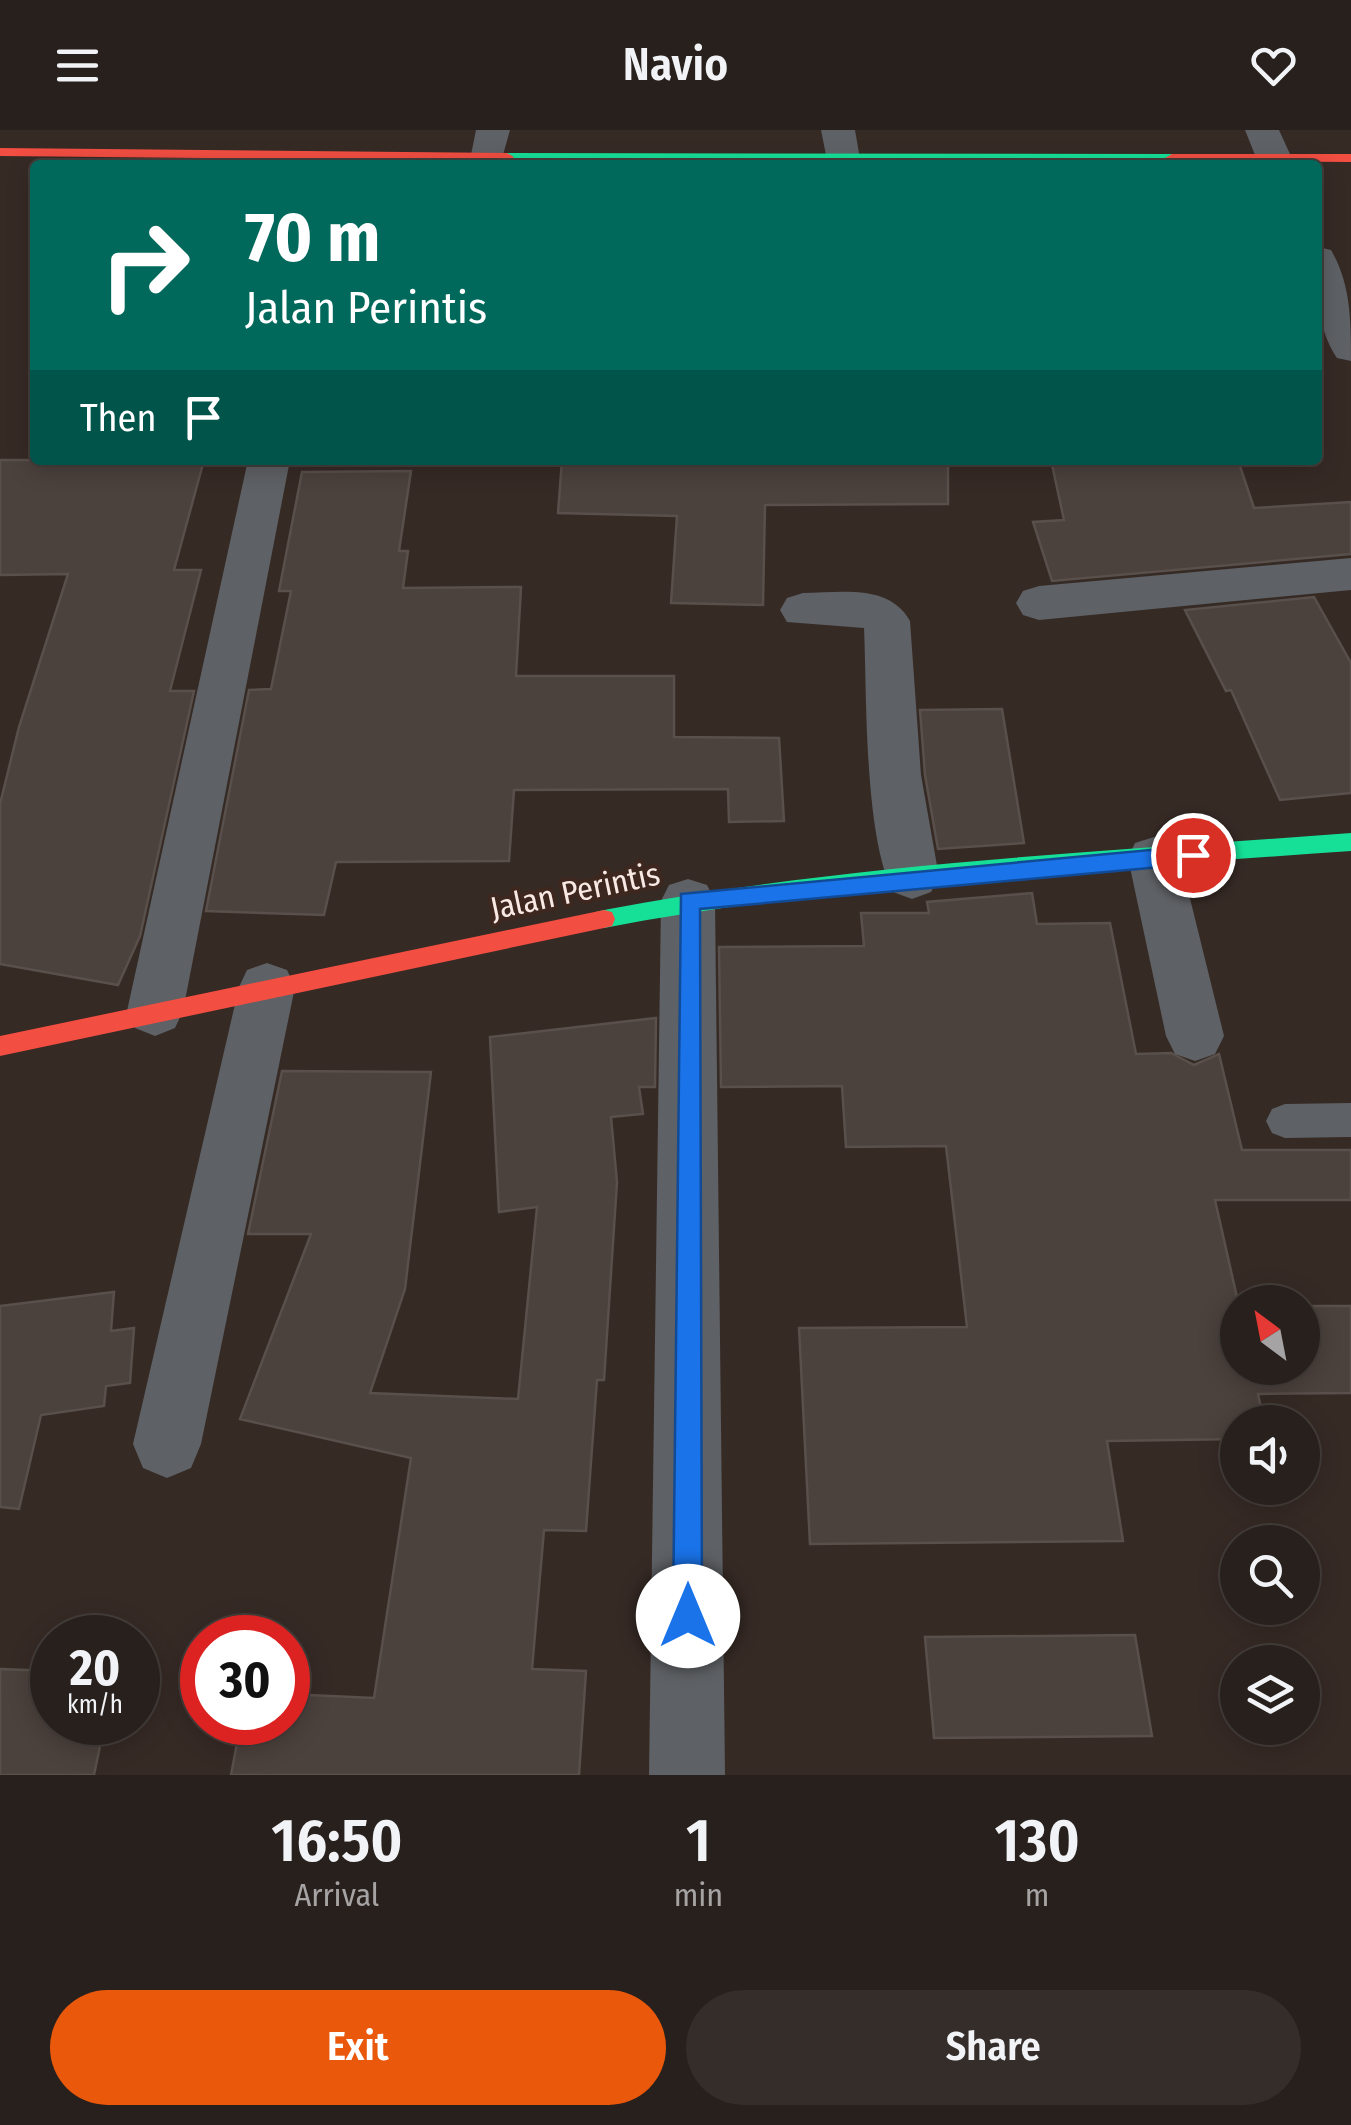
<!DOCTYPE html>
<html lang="en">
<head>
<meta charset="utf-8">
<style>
	body { margin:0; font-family:"Fira Sans Condensed",sans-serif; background:#342d29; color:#f1f3f6; height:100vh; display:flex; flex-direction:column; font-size:38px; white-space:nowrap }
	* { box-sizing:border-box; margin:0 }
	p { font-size:32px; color:#a5a3a3 }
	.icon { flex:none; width:55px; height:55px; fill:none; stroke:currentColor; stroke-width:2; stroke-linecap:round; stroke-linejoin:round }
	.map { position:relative; height:1645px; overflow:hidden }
	.details { display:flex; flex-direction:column; background:#28201c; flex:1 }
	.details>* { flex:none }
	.banner { position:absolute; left:30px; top:30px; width:1292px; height:305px; border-radius:10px; box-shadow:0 5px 25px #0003,0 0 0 2px #443e3b; background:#00695c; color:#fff; overflow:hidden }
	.needle { width:65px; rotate:328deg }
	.buttons { position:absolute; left:1220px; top:1155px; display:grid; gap:20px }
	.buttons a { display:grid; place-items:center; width:100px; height:100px; border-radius:50%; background:#28201c; box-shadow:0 5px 25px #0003,0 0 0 2px #443e3b; font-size:50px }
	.speed { position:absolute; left:30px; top:1485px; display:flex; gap:20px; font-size:50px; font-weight:700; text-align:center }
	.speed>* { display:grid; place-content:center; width:130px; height:130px; border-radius:50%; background:#28201c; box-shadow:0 5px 25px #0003,0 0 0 2px #443e3b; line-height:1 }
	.speed small { font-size:25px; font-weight:400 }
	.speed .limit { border:15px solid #d22; background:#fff; color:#111 }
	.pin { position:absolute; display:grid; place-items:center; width:85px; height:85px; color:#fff; margin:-42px; border:5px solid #fff; border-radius:50%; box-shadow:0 2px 10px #0007 }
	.me { position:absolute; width:110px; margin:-55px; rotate:0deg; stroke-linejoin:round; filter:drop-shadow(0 0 8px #0008) }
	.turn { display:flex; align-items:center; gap:35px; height:210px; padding:0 50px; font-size:45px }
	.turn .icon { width:130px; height:130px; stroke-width:2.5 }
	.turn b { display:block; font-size:70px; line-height:85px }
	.then { display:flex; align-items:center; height:95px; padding:0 50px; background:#0003; gap:20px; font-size:38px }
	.eta { display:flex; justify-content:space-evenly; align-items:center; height:170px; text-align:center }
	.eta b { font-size:60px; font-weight:600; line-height:70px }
	.button { display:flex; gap:20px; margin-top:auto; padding:20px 50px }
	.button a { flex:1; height:115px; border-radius:60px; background:#ea580c; color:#fff; font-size:40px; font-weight:600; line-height:115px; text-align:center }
	.button a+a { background:#342d29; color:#f1f3f6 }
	header { display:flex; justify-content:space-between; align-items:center; height:130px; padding:0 50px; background:#28201c; font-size:45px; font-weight:600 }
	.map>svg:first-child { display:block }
	.building { fill:#4b413d; stroke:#594f4b; stroke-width:2.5 }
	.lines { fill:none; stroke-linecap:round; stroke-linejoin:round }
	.lane { fill:#5e6165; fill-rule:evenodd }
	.street { fill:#5e6165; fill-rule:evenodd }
	.fast { fill:#16e098; fill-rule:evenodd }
	.jam { fill:#f24e42; fill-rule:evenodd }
	.route { fill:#1a73e8; stroke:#114b97; stroke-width:2.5 }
	.labels { text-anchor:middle; stroke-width:8; stroke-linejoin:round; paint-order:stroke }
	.street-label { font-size:32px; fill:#f9e9e4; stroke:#3d271e }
</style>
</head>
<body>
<header><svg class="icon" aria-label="menu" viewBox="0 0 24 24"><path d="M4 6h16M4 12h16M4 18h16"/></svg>Navio<svg class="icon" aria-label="heart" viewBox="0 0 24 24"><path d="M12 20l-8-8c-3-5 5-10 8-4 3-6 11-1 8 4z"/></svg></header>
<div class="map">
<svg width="1351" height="1645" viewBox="0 0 1351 1645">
	<rect width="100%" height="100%" fill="#362a25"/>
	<path class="building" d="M 0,330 L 204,330 L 174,440 L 201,440 L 170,561 L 194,561 L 140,806 L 118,855 L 0,834 L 0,674 L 19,597 L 68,444 L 0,445 Z
		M 562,330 L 948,330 L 948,374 L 765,375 L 763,475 L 671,473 L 677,386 L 558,383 Z
		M 1051,330 L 1238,330 L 1254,378 L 1351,372 L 1351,424 L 1052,451 L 1033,392 L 1064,390 Z
		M 411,341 L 399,421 L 408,421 L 403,458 L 521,457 L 516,546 L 674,546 L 674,607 L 779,608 L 784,691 L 729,692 L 728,659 L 514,660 L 509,731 L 336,732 L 324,785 L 206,781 L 249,560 L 271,559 L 291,461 L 279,461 L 302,342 Z
		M 1314,467 L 1351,533 L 1351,663 L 1280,670 L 1231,560 L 1226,561 L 1185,480 Z
		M 1002,579 L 1024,713 L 938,719 L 925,645 L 920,580 Z
		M 1032,763 L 1037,794 L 1110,793 L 1136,924 L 1171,923 L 1194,935 L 1219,924 L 1242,1020 L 1351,1020 L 1351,1070 L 1215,1070 L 1238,1172 L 1238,1238 L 1302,1238 L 1302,1176 L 1351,1176 L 1351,1263 L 1258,1264 L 1264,1292 L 1238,1292 L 1238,1309 L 1107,1311 L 1123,1411 L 810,1414 L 799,1198 L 967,1197 L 946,1016 L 846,1017 L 842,956 L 721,957 L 719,817 L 864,816 L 861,783 L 929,783 L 927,772 Z
		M 656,888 L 655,957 L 639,957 L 643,984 L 611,987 L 617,1052 L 604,1250 L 597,1250 L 586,1401 L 544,1400 L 532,1539 L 586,1541 L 579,1645 L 231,1645 L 241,1592 L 288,1592 L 288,1564 L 374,1568 L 411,1328 L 240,1289 L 311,1104 L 248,1104 L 282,941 L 431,942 L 405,1159 L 370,1263 L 518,1269 L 537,1077 L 499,1082 L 490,907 Z
		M 114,1162 L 111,1201 L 134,1198 L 130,1253 L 106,1256 L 104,1276 L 41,1285 L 19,1379 L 0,1377 L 0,1176 Z
		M 1135,1505 L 1152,1606 L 934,1608 L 925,1507 Z
		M 0,1539 L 52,1541 L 52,1592 L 105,1592 L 94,1645 L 0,1645 Z"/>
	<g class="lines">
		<path class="lane" d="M 1351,973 L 1351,1007 L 1285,1008 L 1272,1003 L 1266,991 L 1272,979 L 1285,974 Z"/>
		<path class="street" d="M 476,0 L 510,0 L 501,32 L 477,32 L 471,25 Z
			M 821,0 L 855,0 L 860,29 L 856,35 L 828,35 Z
			M 1245,0 L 1279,0 L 1295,35 L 1259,35 Z
			M 1318,117 L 1331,120 C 1351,154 1351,192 1351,231 L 1337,228 C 1315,195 1316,154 1318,117 Z
			M 248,330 L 290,330 L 183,881 L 175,898 L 155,906 L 135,898 L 127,881 Z
			M 1351,428 L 1351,460 L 1039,490 L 1023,485 L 1016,473 L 1023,461 L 1039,456 Z
			M 803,463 C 840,463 889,453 910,491 L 921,645 L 939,747 L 931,762 L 912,769 L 893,762 C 864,706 867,566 864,498 L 787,492 L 780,480 L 787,468 Z
			M 1154,707 L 1173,713 L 1180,728 L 1224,906 L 1215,924 L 1195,931 L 1175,924 L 1166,906 L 1128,728 L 1135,713 Z
			M 688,749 L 707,755 L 715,771 L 725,1645 L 649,1645 L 661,771 L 669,755 Z
			M 267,833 L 287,840 L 295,857 L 201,1314 L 191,1338 L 167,1348 L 143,1338 L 133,1314 L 239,857 L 247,840 Z"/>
		<path class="fast" d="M 507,23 L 1172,24 L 1179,28 L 1172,32 L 502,30 L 502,24 Z
			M 1351,703 L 1351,721 C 1101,739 851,751 604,798 L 596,796 L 593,789 L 596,782 L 604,780 C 851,733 1101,722 1351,703 Z"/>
		<path class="jam" d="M 0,18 L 507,23 L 514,27 L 507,31 L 0,26 Z
			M 1172,24 L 1351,24 L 1351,32 L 1167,31 L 1165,28 Z
			M 604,780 L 612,782 L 615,789 L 612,796 L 604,798 L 0,926 L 0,906 Z"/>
	</g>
	<path class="route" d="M 1193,716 L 1204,725 L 1193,734 L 700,779 L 702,1486 L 698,1496 L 688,1501 L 677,1496 L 673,1486 L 681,764 Z"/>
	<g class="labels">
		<g class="street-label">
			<text transform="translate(575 761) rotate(-12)" y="11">Jalan Perintis</text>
		</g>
	</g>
</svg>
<div class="buttons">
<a><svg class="needle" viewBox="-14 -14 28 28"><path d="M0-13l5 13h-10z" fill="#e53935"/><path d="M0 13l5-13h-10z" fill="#a5a3a3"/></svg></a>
<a><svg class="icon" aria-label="sound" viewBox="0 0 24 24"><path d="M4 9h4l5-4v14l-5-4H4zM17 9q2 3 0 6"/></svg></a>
<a><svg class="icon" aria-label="search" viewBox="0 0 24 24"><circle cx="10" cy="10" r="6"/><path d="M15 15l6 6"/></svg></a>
<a><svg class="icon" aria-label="layers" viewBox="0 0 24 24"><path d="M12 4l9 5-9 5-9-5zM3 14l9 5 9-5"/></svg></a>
</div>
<div class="speed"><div>20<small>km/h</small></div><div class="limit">30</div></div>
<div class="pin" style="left:1193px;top:725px;background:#d93025"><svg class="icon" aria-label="arrive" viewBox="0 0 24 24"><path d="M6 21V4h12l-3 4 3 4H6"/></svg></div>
<svg class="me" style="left:688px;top:1486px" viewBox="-20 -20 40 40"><circle r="19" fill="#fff"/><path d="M0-13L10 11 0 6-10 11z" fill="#1a73e8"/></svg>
<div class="banner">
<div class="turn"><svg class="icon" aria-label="right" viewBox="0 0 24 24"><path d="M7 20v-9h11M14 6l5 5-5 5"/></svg><div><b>70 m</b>Jalan Perintis</div></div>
<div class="then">Then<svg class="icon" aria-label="arrive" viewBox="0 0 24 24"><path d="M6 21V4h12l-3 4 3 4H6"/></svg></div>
</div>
</div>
<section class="details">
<div class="eta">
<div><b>16:50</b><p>Arrival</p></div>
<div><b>1</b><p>min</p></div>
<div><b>130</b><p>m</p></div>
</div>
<div class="button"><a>Exit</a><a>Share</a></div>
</section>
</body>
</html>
